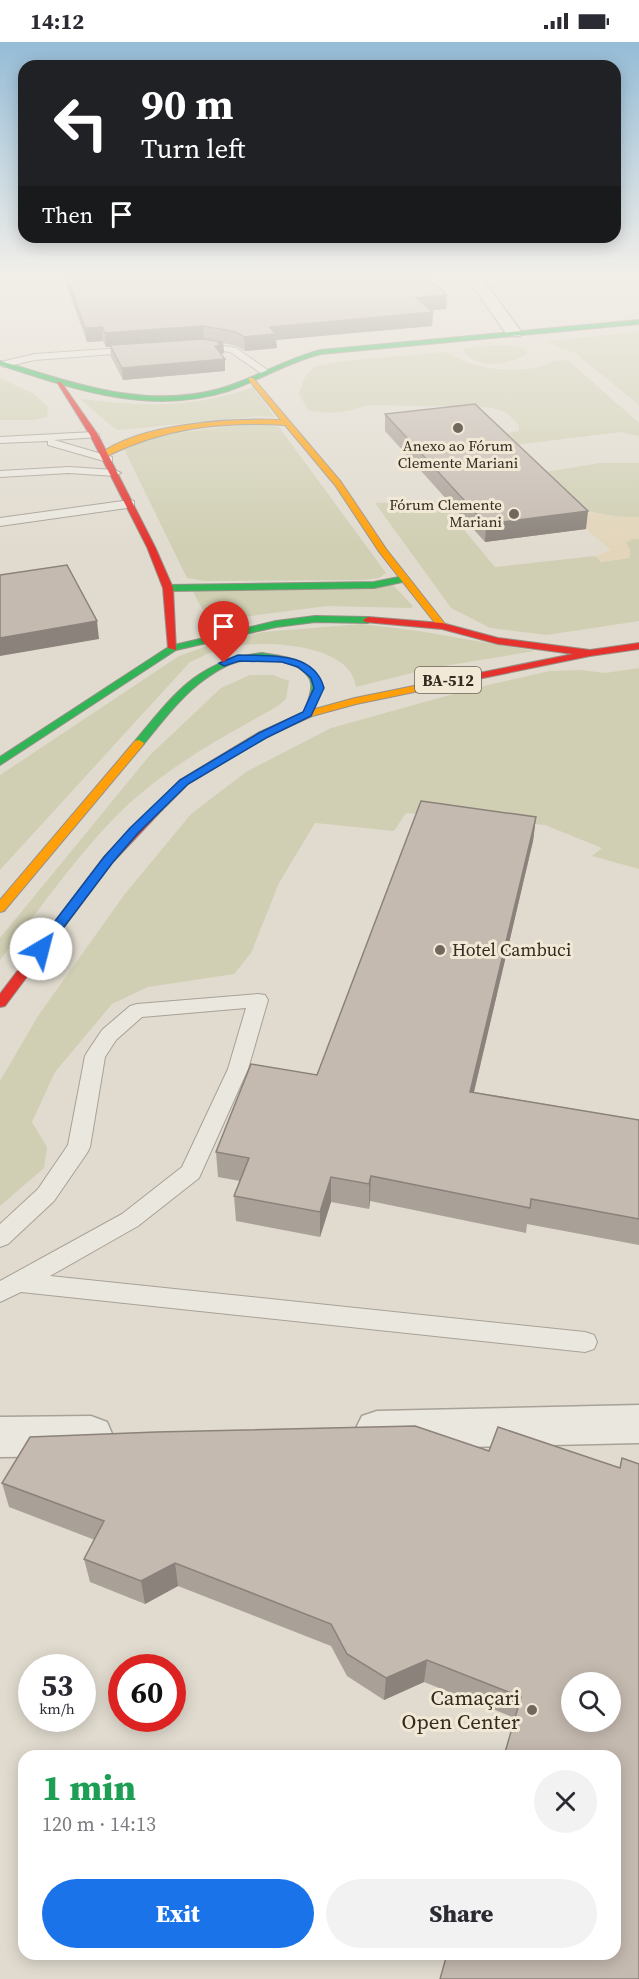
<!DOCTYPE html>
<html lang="en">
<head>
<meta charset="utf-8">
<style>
	body { margin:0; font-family:"Source Serif 4",serif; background:#f2f2f3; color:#2b2b33; height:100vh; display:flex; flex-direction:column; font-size:22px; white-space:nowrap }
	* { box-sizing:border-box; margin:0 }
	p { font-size:20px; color:#7c7c81 }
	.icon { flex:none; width:33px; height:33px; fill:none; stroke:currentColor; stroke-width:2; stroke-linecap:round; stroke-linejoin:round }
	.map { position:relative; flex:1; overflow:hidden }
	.panel { position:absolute; left:18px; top:1708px; width:603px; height:210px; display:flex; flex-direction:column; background:#fff; border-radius:18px; box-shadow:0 3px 15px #0003 }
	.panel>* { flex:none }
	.guide { position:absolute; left:18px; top:18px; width:603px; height:183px; border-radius:18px; box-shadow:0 3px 15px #0003; background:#202124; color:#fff; overflow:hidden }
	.fabs { position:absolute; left:561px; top:1630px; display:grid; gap:12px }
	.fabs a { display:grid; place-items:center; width:60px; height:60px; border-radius:50%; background:#fff; box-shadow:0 3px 15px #0003; font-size:30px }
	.speed { position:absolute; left:18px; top:1612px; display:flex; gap:12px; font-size:30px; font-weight:700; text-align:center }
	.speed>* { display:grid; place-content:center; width:78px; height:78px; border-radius:50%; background:#fff; box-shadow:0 3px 15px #0003; line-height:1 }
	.speed small { font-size:15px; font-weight:400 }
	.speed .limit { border:9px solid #d22; background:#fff; color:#111 }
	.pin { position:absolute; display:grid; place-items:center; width:51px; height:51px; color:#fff; margin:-62px -26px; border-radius:50% 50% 50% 0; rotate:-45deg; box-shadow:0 0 6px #0007 }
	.pin .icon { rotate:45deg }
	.me { position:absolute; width:66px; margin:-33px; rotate:37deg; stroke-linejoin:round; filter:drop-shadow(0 0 4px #0008) }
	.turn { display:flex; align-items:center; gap:21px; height:126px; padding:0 24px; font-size:27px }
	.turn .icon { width:78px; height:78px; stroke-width:2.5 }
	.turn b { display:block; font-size:42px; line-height:51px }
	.then { display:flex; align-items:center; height:57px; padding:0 24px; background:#0003; gap:12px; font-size:22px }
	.round { display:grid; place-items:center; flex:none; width:63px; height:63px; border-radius:32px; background:#f2f2f3 }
	.head { display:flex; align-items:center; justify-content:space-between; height:102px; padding:0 24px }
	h1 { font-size:36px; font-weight:800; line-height:45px; color:#1e9e55 }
	.cta { display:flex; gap:12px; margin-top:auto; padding:12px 24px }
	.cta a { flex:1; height:69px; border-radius:36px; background:#1a73e8; color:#fff; font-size:24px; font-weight:800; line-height:69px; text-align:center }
	.cta a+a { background:#f2f2f3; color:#2b2b33 }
	.status { display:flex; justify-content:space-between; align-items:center; height:42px; padding:0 30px; background:#fff; direction:ltr }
	.status svg { height:16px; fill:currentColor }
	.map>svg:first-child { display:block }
	.green { fill:#d0cfb3 }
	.sand { fill:#e2d5ba }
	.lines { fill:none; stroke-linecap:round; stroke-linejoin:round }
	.lane-casing { stroke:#a7a197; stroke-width:2 }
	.street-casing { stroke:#a7a197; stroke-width:3 }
	.fast-casing { stroke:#979088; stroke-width:2 }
	.slow-casing { stroke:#979088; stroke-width:2 }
	.jam-casing { stroke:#979088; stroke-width:2 }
	.lane { fill:#eae7df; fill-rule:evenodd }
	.street { fill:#eae7df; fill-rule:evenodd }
	.fast { fill:#30b455; fill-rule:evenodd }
	.slow { fill:#ff9f0a; fill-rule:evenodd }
	.jam { fill:#e5322d; fill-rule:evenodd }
	.wall { fill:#a9a097 }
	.shaded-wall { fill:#8a827b }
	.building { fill:#c5bab0; stroke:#8a827b; stroke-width:1.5; fill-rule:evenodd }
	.route { fill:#1a73e8; stroke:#114b97; stroke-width:1.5 }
	.poi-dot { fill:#71685d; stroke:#f1e9d6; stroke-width:2 }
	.labels { text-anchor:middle; stroke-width:6; stroke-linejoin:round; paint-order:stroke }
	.far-poi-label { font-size:15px; fill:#352a20; stroke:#f1e9d6 }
	.shield { fill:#f1e9d6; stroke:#6d6357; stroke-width:1.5 }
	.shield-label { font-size:16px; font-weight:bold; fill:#352a20 }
	.poi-label { font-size:18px; fill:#352a20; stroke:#f1e9d6; text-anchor:start }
	.near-poi-label { font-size:21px; fill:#352a20; stroke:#f1e9d6; text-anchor:end }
</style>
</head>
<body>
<div class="status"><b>14:12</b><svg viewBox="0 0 49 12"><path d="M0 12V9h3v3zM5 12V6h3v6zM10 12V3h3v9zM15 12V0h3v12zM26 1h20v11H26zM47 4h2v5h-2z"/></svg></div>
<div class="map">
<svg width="639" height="1937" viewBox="0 0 639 1937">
	<rect width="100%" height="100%" fill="#e1dbcf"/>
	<path class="green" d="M 639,290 L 639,363 L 574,310 L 562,307 L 548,299 Z
		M 487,304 L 513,304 L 527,307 L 526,313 C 506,323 476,329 462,307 Z
		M 447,310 C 472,327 504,330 533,326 C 546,324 556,315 569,319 L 639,381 L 639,394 L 621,390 L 472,408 L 475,396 L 519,389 L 519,383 L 506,370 L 487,365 L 367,363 C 346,371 330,373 308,368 L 299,352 L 305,335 L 314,325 L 341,319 Z
		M 0,336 L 34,352 L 48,365 L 47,375 L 32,378 L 0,378 Z
		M 253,345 L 275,375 L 259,374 L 119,388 C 111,386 90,364 80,357 C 145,364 190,367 253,345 Z
		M 253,381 L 279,385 L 386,531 L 379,536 L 364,538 L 204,539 L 187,536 L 123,405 L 169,392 Z
		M 600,421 L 639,421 L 639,475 C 585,476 562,458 516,435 Z
		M 440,459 L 495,525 L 595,514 L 601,520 L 629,516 L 630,509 L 626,501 L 632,497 L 639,497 L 639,579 L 547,593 L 490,586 L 451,566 L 375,461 Z
		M 393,543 L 413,564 L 411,566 L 327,564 L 220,578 C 203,572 200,564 193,549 Z
		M 362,582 L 419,589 L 535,609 L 432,626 L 356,645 C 351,599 254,597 220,607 C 210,610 199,616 190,620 L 0,828 L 0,733 L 179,614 L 210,603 L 263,590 Z
		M 639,626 L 639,827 L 592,814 L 602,806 L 545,783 L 406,771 L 394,789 L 315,781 L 279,841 L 251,911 L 234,932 L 148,945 L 112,962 L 55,1030 L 32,1080 L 47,1105 L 44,1126 L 0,1164 L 0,1039 L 38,974 L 124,853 L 191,772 L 246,730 L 331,686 L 475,646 L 550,629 L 581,628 L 605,631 Z
		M 250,633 L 273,633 L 289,639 L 286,657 L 278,664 C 230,691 181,717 139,753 C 88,796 42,865 0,918 L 0,896 L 150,713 L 221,646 Z"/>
	<path class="sand" d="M 583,469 L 618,475 L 639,475 L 639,497 L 632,497 L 626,501 L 630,509 L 629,516 L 601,520 L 595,514 L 611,508 L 586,487 Z"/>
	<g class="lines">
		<defs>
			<path id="lane" d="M 199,300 L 236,306 L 269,329 L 261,331 L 230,310 L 196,305 L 194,303 Z
				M 137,305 L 140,306 L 140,310 L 35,318 L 4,325 L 0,323 L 1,320 L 35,312 Z
				M 94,390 L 99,393 L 98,395 L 54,398 L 112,415 L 112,419 L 104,419 L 48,403 L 48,399 L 0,401 L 0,395 Z
				M 69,425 L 115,428 L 121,431 L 115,434 L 69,431 L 0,435 L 0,429 Z
				M 130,458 L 134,459 L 134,465 L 0,484 L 0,476 Z
				M 258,952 L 265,953 L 268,958 L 248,1027 L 199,1136 L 138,1184 L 50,1234 L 585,1290 L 594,1293 L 597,1300 L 594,1307 L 585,1310 L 21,1250 L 0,1260 L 0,1239 L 122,1172 L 182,1125 L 228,1027 L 246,966 L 142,975 L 116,998 L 105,1015 L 90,1105 L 87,1111 L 54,1159 L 8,1202 L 0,1205 L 0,1182 L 38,1147 L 68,1103 L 85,1014 L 88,1009 L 102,988 L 130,964 L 137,962 Z"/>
			<path id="street" d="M 466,234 L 480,234 L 522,291 L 520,294 L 508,294 Z
				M 639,1363 L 639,1401 L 377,1407 L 362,1402 L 355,1388 L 362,1374 L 377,1369 Z
				M 91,1374 L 107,1380 L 113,1394 L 107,1408 L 91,1414 L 0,1415 L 0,1375 Z"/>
			<path id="fast" d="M 639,278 L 639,282 L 321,312 C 288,320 260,338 228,349 C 150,374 74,347 0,323 L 0,319 C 73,340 142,368 219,347 C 254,337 285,317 321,308 Z
				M 404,534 L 407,535 L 407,539 L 374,546 L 168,549 L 163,546 L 168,543 L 374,540 Z
				M 315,574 L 368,575 L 373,578 L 368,581 L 315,580 L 276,585 L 176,608 L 0,723 L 0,715 L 170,604 L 276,579 Z
				M 262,611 C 286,615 314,617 322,644 L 312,674 L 304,674 L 303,672 C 306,664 313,650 311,641 C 306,618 261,615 242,619 C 229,621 216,629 205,637 C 181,654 162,680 143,703 L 135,703 L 135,699 C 173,653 199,617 262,611 Z"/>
			<path id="slow" d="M 249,336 L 253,336 L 341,440 L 386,507 L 445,582 L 445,586 L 439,586 L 380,511 L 335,443 L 285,383 C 222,379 164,386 107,414 L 100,412 C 140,381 232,376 281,378 L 249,338 Z
				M 473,632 L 477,633 L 477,637 L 356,662 L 312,674 L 266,695 L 188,742 L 161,769 L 153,769 L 151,767 L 180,738 L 258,691 L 304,670 L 355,656 Z
				M 139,698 L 144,701 L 143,703 L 4,869 L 0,870 L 0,858 L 135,699 Z"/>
			<path id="jam" d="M 57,340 L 61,340 L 98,393 L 155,505 L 173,546 L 176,608 L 168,606 L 163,546 L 147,505 L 90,393 Z
				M 368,575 L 442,581 L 498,596 L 590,608 L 639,601 L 639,607 L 590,614 L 473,638 L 469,637 L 469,633 L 573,612 L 498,602 L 442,587 L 365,580 L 363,578 Z
				M 157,764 L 163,767 L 161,769 L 112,821 L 5,964 L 0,965 L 0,952 L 104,815 L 153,765 Z"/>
		</defs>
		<use href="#lane" class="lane-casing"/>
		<use href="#street" class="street-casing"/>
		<use href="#fast" class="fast-casing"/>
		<use href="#slow" class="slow-casing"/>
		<use href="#jam" class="jam-casing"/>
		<use href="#lane" class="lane"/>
		<use href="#street" class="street"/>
		<use href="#fast" class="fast"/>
		<use href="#slow" class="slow"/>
		<use href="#jam" class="jam"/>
	</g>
	<path class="wall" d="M 63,234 L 426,234 L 446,267 L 430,268 L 433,270 L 432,284 L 276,298 L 277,306 L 245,309 L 236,304 L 223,301 L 224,311 L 221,312 L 225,329 L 123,338 L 111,315 L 110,304 L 106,305 L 103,299 L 87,300 Z
		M 385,372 L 586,487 L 485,500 L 385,389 Z
		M 536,775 L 533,799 L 474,1050 L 639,1078 L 639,1203 L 527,1182 L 526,1191 L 370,1159 L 369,1167 L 331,1160 L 320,1195 L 236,1179 L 234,1154 L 240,1139 L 218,1135 L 216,1110 L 317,1033 Z
		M 489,1409 L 620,1425 L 622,1416 L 639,1422 L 515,1676 L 424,1640 L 384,1658 L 347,1634 L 331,1604 L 178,1544 L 145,1562 L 90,1540 L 84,1517 L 95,1498 L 9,1465 L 2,1441 Z"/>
	<path class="shaded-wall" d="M 447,253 L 446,267 L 416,269 L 416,256 Z
		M 433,270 L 432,284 L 276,298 L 277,306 L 245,309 L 244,295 L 270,285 Z
		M 203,284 L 204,298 L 106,305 L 105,291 Z
		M 102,285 L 103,299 L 87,300 L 85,286 Z
		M 218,300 L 223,300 L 224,311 L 220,312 L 215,304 Z
		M 225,317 L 225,329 L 123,338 L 122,326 Z
		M 588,469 L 586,487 L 485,500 L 486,482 Z
		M 97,579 L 99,597 L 0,614 L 0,596 Z
		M 536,775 L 533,799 L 468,1075 L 470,1050 Z
		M 371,1134 L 370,1159 L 369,1167 L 369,1142 Z
		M 331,1135 L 331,1160 L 320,1195 L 320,1170 Z
		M 175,1521 L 178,1544 L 145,1562 L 141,1539 Z
		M 427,1618 L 424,1640 L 384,1658 L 386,1636 Z"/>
	<path class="building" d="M 66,234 L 426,234 L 447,253 L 416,256 L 433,270 L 270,285 L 276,292 L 244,295 L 236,290 L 203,284 L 105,291 L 102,285 L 85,286 Z
		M 203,297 L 223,300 L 218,300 L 220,304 L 215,304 L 225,317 L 122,326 L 110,303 Z
		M 475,362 L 588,469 L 486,482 L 385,372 Z
		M 67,523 L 97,579 L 0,596 L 0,533 Z
		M 421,759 L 536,775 L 470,1050 L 639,1078 L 639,1177 L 531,1157 L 530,1166 L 371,1134 L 369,1142 L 331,1135 L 320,1170 L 234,1154 L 249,1116 L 216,1110 L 251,1022 L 317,1033 Z
		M 415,1384 L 489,1409 L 498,1385 L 620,1426 L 622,1416 L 639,1422 L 639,1937 L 440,1937 L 447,1912 L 615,1912 L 615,1714 L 504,1714 L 521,1655 L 427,1618 L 386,1636 L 347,1612 L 331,1582 L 175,1521 L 141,1539 L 84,1517 L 104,1479 L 2,1441 L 30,1395 L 156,1390 ZM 572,1641 L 610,1641 L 610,1680 L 572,1680 Z"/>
	<linearGradient id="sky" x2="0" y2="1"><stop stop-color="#95bcd7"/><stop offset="0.46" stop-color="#f2efe9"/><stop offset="1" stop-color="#f2efe9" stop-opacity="0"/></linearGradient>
	<rect width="639" height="506" fill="url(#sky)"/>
	<path class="route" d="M 238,613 C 269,614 314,609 324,646 L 311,674 L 266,696 L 188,742 L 138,791 L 113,820 L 45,910 L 36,910 L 34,907 L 36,904 L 104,815 L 130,786 L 180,738 L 259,691 L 303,670 L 314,646 L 311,636 L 298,625 L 282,620 L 239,619 L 224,624 L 219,621 Z"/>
	<g class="poi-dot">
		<circle cx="458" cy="386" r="6"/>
		<circle cx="514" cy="472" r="6"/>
		<circle cx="440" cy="908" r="6"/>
		<circle cx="532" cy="1668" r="6"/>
	</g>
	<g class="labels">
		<g class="far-poi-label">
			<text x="458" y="409">Anexo ao Fórum<tspan x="458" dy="17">Clemente Mariani</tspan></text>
			<text x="502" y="468" text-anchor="end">Fórum Clemente<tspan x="502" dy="17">Mariani</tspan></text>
		</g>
		<rect class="shield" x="415" y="625" width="66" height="26" rx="4.5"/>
		<g class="shield-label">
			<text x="448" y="644">BA-512</text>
		</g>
		<g class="poi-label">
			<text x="452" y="914">Hotel Cambuci</text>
		</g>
		<g class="near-poi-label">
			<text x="520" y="1663">Camaçari<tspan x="520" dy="24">Open Center</tspan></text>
		</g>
	</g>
</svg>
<div class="fabs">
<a><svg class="icon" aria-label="search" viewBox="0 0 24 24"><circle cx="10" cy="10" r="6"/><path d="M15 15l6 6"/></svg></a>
</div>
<div class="speed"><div>53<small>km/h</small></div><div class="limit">60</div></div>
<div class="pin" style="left:224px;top:621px;background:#d93025"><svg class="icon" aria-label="arrive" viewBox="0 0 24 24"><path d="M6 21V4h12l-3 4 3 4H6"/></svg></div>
<svg class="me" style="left:41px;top:907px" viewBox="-20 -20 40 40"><circle r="19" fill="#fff"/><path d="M0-13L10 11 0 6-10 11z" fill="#1a73e8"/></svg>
<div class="guide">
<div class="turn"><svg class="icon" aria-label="left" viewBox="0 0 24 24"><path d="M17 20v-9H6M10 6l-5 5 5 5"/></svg><div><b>90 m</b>Turn left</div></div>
<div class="then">Then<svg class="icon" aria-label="arrive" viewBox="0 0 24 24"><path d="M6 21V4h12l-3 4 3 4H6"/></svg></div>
</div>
<section class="panel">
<div class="head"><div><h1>1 min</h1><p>120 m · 14:13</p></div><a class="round"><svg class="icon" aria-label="close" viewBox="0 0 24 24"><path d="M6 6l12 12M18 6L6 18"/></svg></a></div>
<div class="cta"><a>Exit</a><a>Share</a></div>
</section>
</div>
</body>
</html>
